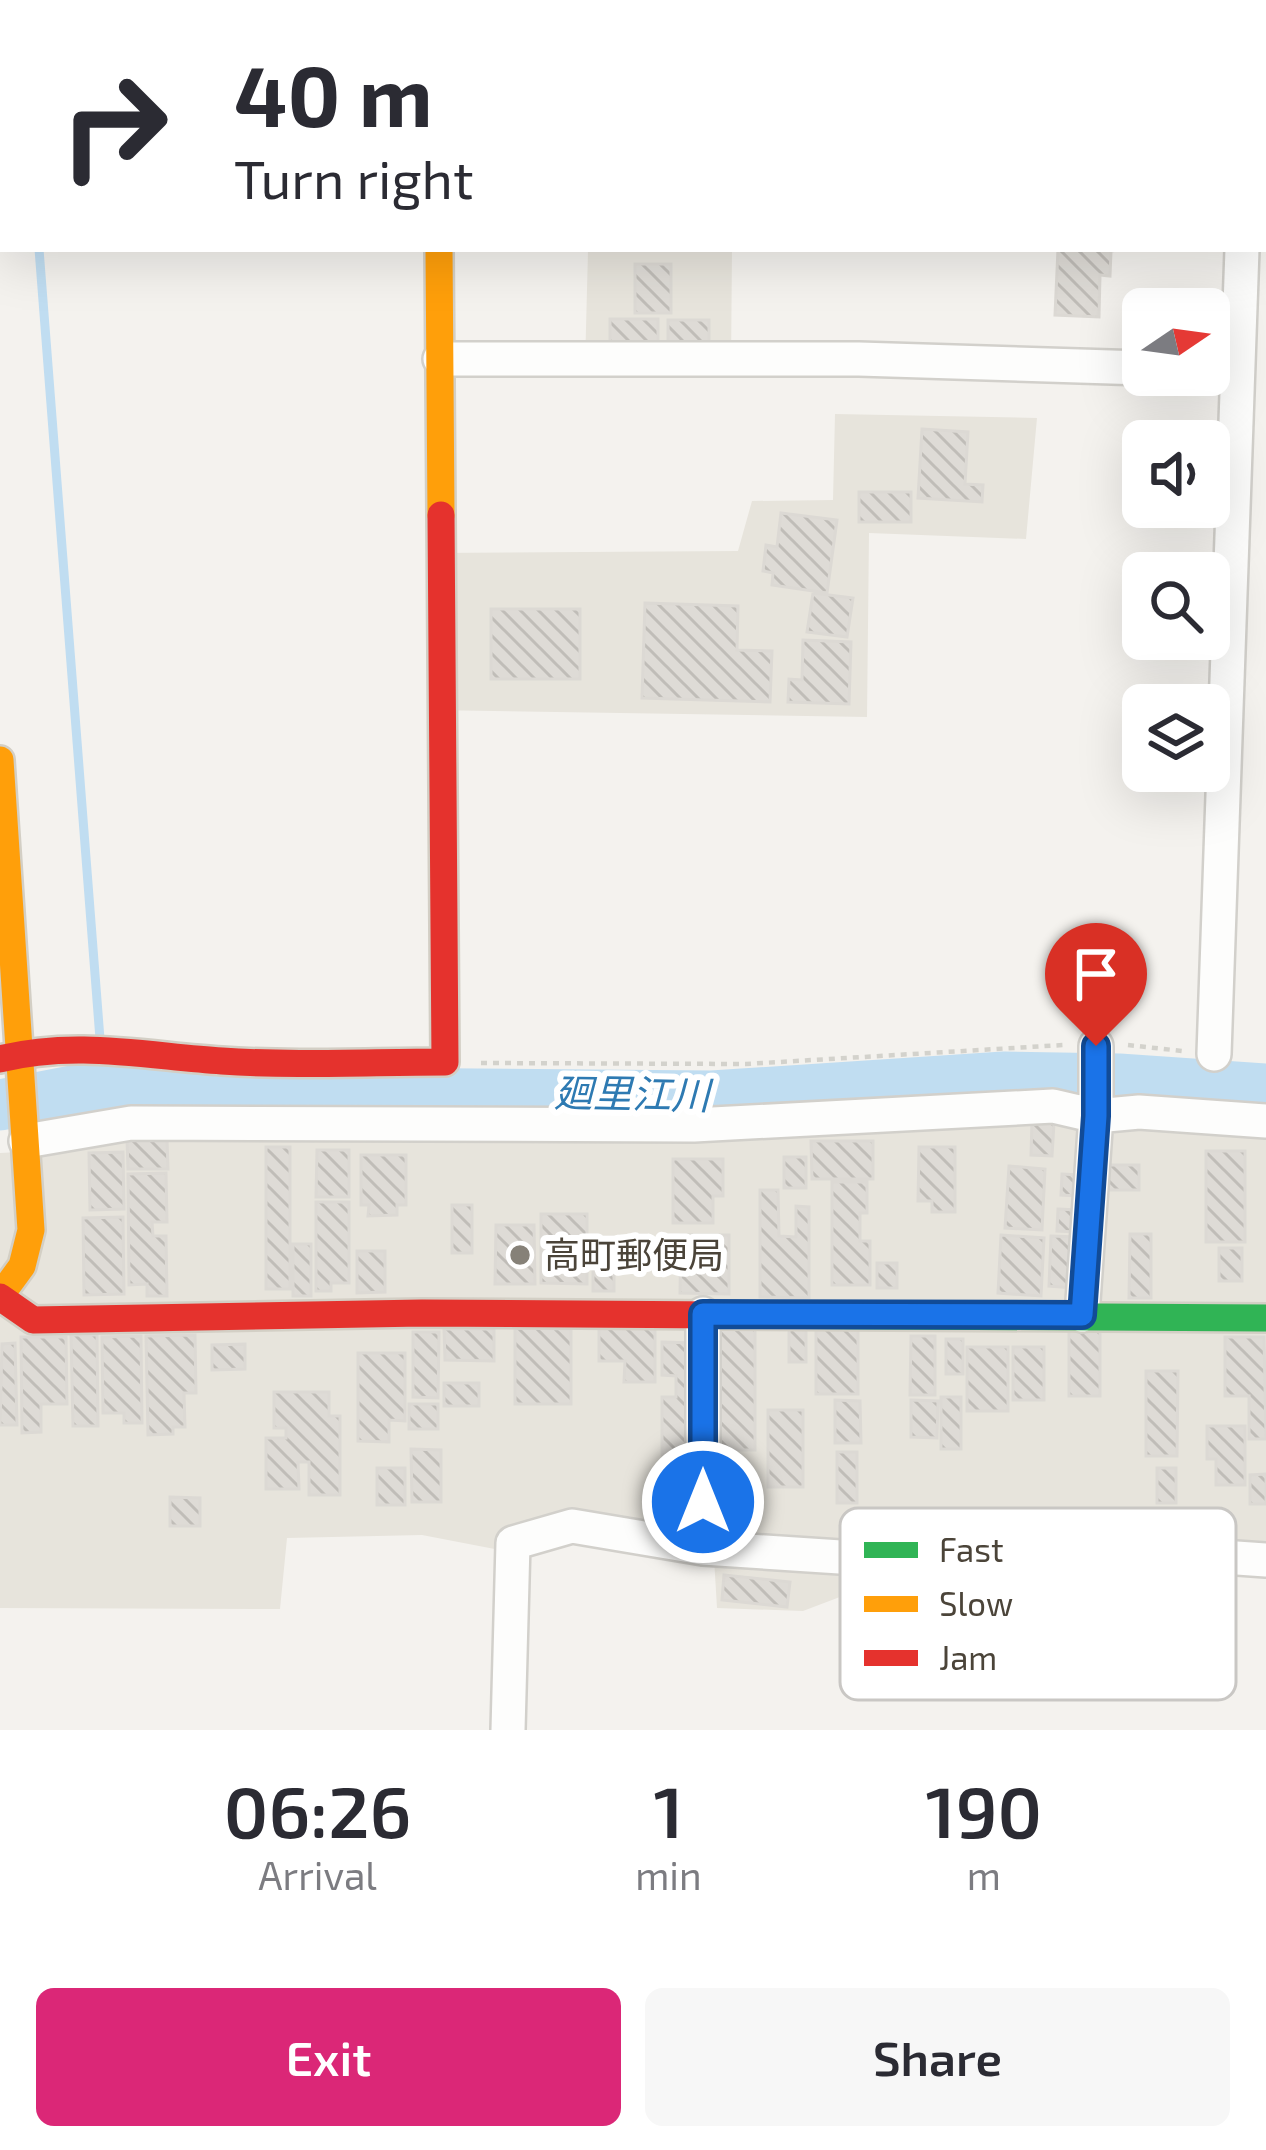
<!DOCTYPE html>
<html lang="en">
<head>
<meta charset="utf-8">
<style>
	body { margin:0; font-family:"Exo 2","Noto Sans JP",sans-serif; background:#f7f7f7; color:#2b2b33; height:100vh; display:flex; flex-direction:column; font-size:45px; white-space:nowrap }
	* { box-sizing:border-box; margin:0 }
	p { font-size:39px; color:#7c7c81 }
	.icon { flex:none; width:66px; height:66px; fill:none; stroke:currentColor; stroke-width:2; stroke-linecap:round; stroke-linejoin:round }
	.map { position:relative; height:1730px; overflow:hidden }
	.panel { display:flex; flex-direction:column; background:#fff; flex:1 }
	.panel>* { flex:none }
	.hud { position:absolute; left:0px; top:0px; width:1266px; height:252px; box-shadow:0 12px 48px #0002; background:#fff; color:#2b2b33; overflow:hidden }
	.needle { width:78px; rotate:77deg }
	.controls { position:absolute; left:1122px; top:288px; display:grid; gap:24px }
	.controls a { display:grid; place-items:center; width:108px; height:108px; border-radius:18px; background:#fff; box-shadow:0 12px 48px #0002; font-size:60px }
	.pin { position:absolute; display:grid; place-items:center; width:102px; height:102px; color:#fff; margin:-123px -51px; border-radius:50% 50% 50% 0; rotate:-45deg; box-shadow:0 0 12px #0007 }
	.pin .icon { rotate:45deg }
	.me { position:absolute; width:132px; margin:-66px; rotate:0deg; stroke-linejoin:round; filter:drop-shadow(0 0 9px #0008) }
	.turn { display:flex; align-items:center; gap:42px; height:252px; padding:0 36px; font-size:54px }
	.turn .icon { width:156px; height:156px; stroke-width:2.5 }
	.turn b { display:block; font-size:84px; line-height:102px }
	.eta { display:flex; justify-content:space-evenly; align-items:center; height:204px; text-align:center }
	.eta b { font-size:72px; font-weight:600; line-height:84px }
	.cta { display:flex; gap:24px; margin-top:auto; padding:24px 36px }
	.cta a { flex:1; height:138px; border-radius:18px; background:#db2777; color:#fff; font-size:48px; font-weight:600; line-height:138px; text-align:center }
	.cta a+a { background:#f7f7f7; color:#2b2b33 }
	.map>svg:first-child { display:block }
	.residential { fill:#e7e4dc }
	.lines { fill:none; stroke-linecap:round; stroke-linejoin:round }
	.stream { stroke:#c0ddf1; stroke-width:9 }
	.river { stroke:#c0ddf1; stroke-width:51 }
	.building { fill:url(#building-back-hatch); stroke:#dcd9d4; stroke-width:3 }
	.street-casing { stroke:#d2d0cb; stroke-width:38 }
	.fast-casing { stroke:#d3cfc5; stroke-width:32 }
	.slow-casing { stroke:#d3cfc5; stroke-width:32 }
	.jam-casing { stroke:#d3cfc5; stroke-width:32 }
	.path { stroke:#d3d2cc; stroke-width:4.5; stroke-dasharray:6 6; stroke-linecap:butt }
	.street { stroke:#fdfdfc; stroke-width:33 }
	.fast { stroke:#30b455; stroke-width:27 }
	.slow { stroke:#ff9f0a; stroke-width:27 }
	.jam { stroke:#e5322d; stroke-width:27 }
	.route-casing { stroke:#114b97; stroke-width:30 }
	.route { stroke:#1a73e8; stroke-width:21 }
	.poi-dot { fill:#868178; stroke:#fff; stroke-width:4.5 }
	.labels { text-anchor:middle; stroke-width:12; stroke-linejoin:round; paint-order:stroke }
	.poi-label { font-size:36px; fill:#4b4439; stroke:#fff; text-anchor:start }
	.water-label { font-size:39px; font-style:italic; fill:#2e7ab2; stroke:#fff }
	.key { fill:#fff; stroke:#c9c7c4; stroke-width:3 }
	.key-label { font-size:33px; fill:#4b4439 }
</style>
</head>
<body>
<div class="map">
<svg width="1266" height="1730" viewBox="0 0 1266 1730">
	<defs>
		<pattern id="building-back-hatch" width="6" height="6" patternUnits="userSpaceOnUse" patternTransform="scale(3)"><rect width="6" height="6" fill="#dedbd6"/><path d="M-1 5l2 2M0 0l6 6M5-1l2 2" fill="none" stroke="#c0bdb8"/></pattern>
	</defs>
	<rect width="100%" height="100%" fill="#f4f2ee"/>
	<path class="residential" d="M 585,249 L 732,249 L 731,367 L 585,367 L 588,251 Z
		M 835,414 L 1037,418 L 1026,539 L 869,533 L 867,717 L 431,710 L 431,553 L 738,551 L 752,501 L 833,500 Z
		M 981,1115 L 1266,1129 L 1266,1565 L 974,1546 L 803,1611 L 717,1608 L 714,1558 L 574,1532 L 505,1551 L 422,1535 L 287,1538 L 280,1609 L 0,1608 L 0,1153 L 55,1150 L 135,1128 Z"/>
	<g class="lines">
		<path class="stream" d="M 19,0 L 20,3
			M 39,249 L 100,1039
			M 101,1062 L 103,1085"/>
		<path class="river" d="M 0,1105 L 103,1085 L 223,1092 L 712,1096 L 1004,1077 L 1119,1079 L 1266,1089"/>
	</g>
	<path class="building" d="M 1058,249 L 1125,249 L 1111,251 L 1110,276 L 1100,275 L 1099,317 L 1055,315 Z
		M 635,264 L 671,264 L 671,313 L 635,313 Z
		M 610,319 L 658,319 L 658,346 L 610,345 Z
		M 668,320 L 709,320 L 709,345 L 668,345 Z
		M 922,429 L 968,432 L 965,484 L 983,485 L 982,502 L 918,498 Z
		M 859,492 L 911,492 L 911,522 L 859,522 Z
		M 781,513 L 837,520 L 827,593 L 772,585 L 773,573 L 763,571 L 766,545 L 777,547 Z
		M 813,593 L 853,598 L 847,637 L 807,632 Z
		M 645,603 L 738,606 L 737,650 L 772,651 L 770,702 L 642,698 Z
		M 491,609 L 580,609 L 580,679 L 491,679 Z
		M 803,640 L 851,642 L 849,704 L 788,702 L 789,679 L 802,680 Z
		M 1032,1121 L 1054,1123 L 1052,1156 L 1031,1155 Z
		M 127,1139 L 167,1139 L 168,1169 L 128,1169 Z
		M 811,1141 L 873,1141 L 873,1179 L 812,1179 Z
		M 266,1147 L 290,1147 L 290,1289 L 266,1289 Z
		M 919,1147 L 955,1147 L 955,1212 L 932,1212 L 932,1201 L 918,1201 Z
		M 317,1150 L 349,1150 L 349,1197 L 316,1197 Z
		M 1206,1151 L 1245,1151 L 1245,1242 L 1206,1242 Z
		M 123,1152 L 124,1209 L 90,1210 L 89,1153 Z
		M 361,1155 L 406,1155 L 406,1205 L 397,1205 L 397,1215 L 368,1216 L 369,1205 L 361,1205 Z
		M 784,1157 L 806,1157 L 806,1188 L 784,1188 Z
		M 673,1159 L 723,1159 L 723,1196 L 713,1196 L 713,1223 L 673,1223 Z
		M 1104,1165 L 1139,1165 L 1139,1190 L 1104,1190 Z
		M 1009,1166 L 1045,1169 L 1042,1230 L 1005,1228 Z
		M 166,1173 L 167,1222 L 152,1222 L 153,1236 L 166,1236 L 167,1296 L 147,1296 L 147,1284 L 129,1285 L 128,1174 Z
		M 1062,1174 L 1078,1175 L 1077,1196 L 1061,1195 Z
		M 832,1182 L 867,1182 L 867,1213 L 860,1213 L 860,1241 L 870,1241 L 870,1285 L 832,1285 Z
		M 760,1190 L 778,1190 L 779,1236 L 796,1237 L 796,1206 L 809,1207 L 809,1298 L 760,1297 Z
		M 316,1202 L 349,1202 L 349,1283 L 331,1283 L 331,1291 L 316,1291 Z
		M 452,1205 L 472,1205 L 472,1253 L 452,1253 Z
		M 1058,1209 L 1077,1210 L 1076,1232 L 1057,1231 Z
		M 541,1214 L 587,1214 L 587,1284 L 541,1283 Z
		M 123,1217 L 124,1294 L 84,1295 L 83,1218 Z
		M 496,1225 L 534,1225 L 535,1284 L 495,1284 Z
		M 1130,1234 L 1151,1234 L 1151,1298 L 1129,1298 Z
		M 681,1235 L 729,1235 L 729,1294 L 680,1293 Z
		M 1001,1235 L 1044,1238 L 1041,1296 L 998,1293 Z
		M 1051,1236 L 1076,1237 L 1073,1288 L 1049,1286 Z
		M 293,1244 L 311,1244 L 311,1296 L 293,1296 Z
		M 593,1247 L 614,1247 L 614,1291 L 593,1291 Z
		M 1219,1248 L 1242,1248 L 1242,1281 L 1219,1281 Z
		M 357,1251 L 385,1251 L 385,1292 L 357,1293 Z
		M 877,1263 L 897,1263 L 897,1288 L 877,1288 Z
		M 599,1325 L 655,1325 L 655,1382 L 624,1382 L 625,1361 L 599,1361 Z
		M 515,1328 L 571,1329 L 571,1404 L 515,1404 Z
		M 816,1328 L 858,1328 L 858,1394 L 816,1394 Z
		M 444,1329 L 494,1329 L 494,1361 L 445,1360 Z
		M 709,1329 L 755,1329 L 755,1450 L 709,1450 Z
		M 789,1329 L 806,1330 L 806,1362 L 789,1362 Z
		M 1069,1330 L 1100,1331 L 1100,1396 L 1069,1396 Z
		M 413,1332 L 439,1332 L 438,1398 L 413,1397 Z
		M 71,1335 L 97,1335 L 98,1426 L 73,1426 Z
		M 195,1335 L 196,1393 L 184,1393 L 185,1427 L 173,1427 L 173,1434 L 148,1435 L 146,1336 Z
		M 141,1336 L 142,1423 L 124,1423 L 124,1413 L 103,1413 L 102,1337 Z
		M 911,1336 L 935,1336 L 935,1395 L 910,1395 Z
		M 21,1337 L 66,1337 L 67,1404 L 41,1404 L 41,1432 L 22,1433 Z
		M 1225,1337 L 1264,1337 L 1266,1439 L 1249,1439 L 1249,1396 L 1225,1396 Z
		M 946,1339 L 963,1339 L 963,1374 L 946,1374 Z
		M 662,1342 L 692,1343 L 692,1455 L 662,1455 L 662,1397 L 676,1397 L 676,1376 L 662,1375 Z
		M 15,1343 L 17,1425 L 0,1425 L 2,1344 Z
		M 245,1344 L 245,1369 L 212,1370 L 212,1345 Z
		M 967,1347 L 1008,1347 L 1008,1411 L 967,1411 Z
		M 1013,1347 L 1044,1347 L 1044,1400 L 1013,1400 Z
		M 358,1353 L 405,1353 L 405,1421 L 389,1420 L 389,1442 L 358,1441 Z
		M 1146,1371 L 1178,1371 L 1177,1456 L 1146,1456 Z
		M 444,1383 L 479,1383 L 479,1406 L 444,1406 Z
		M 274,1392 L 329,1392 L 329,1416 L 340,1416 L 340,1495 L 309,1495 L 309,1462 L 298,1462 L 299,1489 L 266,1489 L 266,1438 L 286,1438 L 286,1428 L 274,1428 Z
		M 941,1397 L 961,1397 L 961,1449 L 941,1449 Z
		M 835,1400 L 860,1401 L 861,1443 L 835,1443 Z
		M 911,1400 L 938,1401 L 937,1438 L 911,1437 Z
		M 409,1404 L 438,1404 L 438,1429 L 409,1429 Z
		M 768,1410 L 803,1410 L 803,1487 L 768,1487 Z
		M 1207,1426 L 1245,1426 L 1245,1485 L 1216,1485 L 1216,1459 L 1207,1459 Z
		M 411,1449 L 441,1450 L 441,1502 L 412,1502 Z
		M 837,1452 L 857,1452 L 857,1503 L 837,1503 Z
		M 377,1468 L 405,1468 L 405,1505 L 377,1505 Z
		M 1157,1468 L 1176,1468 L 1176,1503 L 1157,1503 Z
		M 1266,1474 L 1266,1504 L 1250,1504 L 1250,1475 Z
		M 170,1497 L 200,1498 L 200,1526 L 170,1526 Z
		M 724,1575 L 790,1582 L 787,1607 L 722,1600 Z"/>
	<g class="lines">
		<defs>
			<path id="street" d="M 438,0 L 438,3
				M 1250,3 L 1250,0
				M 440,359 L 859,359 L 1143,368
				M 1214,1054 L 1242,249
				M 26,1141 L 131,1123 L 694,1125 L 1053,1106 L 1096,1116 L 1139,1112 L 1266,1121
				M 1082,1315 L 1096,1116 L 1096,1046
				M 703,1548 L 703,1314
				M 508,1730 L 513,1543 L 572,1526 L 703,1548 L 886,1560 L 979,1540 L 1266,1560"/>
			<path id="fast" d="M 721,1315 L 1266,1318"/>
			<path id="slow" d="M 439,249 L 441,515
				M 0,760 L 31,1230 L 22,1266 L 0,1296"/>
			<path id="jam" d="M 0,1059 C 74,1040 147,1056 222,1061 C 296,1066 371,1062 445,1062 L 441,515
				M 0,1297 L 33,1320 L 422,1313 L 721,1315"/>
		</defs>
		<use href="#street" class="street-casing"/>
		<use href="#fast" class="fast-casing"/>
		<use href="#slow" class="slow-casing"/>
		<use href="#jam" class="jam-casing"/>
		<path class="path" d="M 1128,1045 L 1182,1051
			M 481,1063 L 746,1064 L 1063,1045"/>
		<use href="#street" class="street"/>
		<use href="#fast" class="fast"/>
		<use href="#slow" class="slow"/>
		<use href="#jam" class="jam"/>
	</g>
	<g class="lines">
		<defs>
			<path id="route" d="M 703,1502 L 703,1314 L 1082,1315 L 1096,1116 L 1096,1046"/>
		</defs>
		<use href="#route" class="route-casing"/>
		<use href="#route" class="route"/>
	</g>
	<circle class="poi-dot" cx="520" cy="1255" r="12"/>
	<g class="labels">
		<g class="poi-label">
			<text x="544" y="1268">高町郵便局</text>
		</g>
		<g class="water-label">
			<text transform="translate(632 1094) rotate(1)" y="14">廻里江川</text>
		</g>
	</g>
	<rect x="840" y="1508" width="396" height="192" rx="18" class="key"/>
	<rect x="864" y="1542" width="54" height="16" fill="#30b455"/>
	<rect x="864" y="1596" width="54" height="16" fill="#ff9f0a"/>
	<rect x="864" y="1650" width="54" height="16" fill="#e5322d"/>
	<g class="key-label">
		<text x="939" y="1562">Fast</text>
		<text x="939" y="1616">Slow</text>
		<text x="939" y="1670">Jam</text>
	</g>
</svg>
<div class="controls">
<a><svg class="needle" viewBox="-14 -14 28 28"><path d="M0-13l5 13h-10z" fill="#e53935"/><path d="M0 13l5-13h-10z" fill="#7c7c81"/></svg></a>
<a><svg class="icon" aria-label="sound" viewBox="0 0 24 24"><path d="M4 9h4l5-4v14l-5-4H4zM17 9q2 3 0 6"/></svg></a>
<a><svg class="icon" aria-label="search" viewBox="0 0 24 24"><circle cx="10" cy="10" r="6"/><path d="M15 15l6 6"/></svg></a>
<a><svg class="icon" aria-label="layers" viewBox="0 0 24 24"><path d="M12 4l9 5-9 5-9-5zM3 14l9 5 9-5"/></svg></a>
</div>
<div class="pin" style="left:1096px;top:1046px;background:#d93025"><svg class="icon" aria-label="arrive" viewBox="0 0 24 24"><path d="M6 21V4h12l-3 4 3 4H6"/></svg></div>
<svg class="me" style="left:703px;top:1502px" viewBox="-20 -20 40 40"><circle r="17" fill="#1a73e8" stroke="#fff" stroke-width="3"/><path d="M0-11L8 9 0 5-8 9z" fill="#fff"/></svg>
<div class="hud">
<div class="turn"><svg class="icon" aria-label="right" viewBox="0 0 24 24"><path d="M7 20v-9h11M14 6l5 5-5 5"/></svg><div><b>40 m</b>Turn right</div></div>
</div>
</div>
<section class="panel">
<div class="eta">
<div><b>06:26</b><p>Arrival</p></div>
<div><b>1</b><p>min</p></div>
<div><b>190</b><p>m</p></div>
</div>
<div class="cta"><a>Exit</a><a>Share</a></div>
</section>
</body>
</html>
